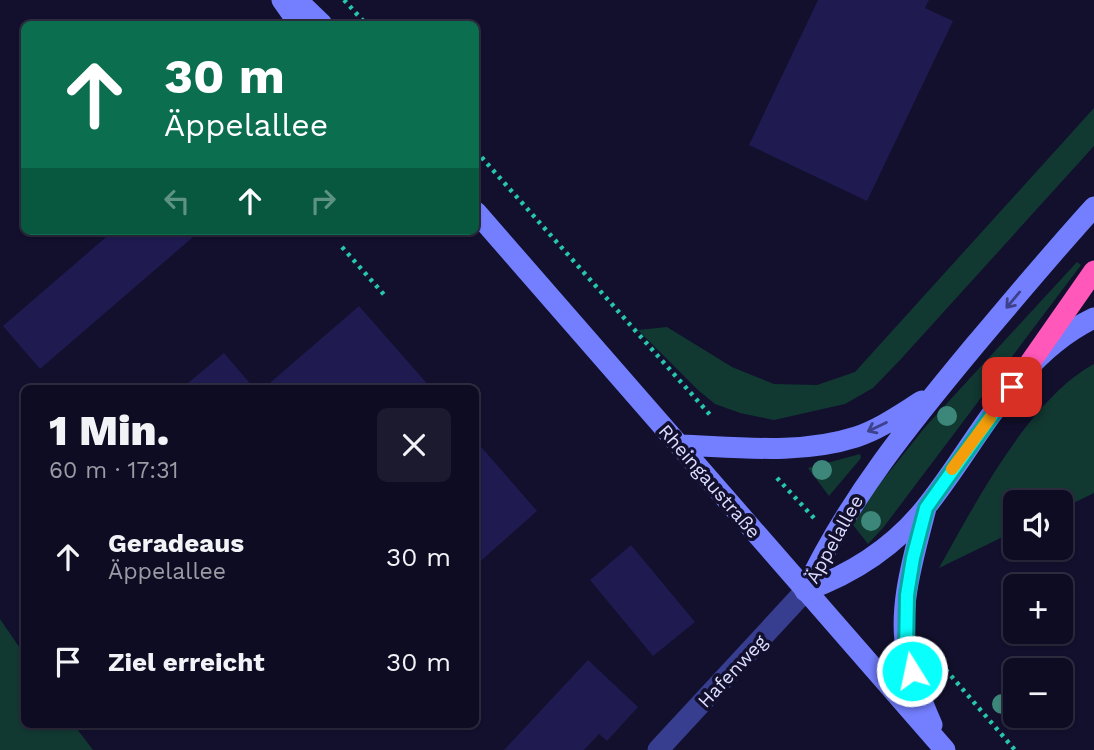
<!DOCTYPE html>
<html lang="de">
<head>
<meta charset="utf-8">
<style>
	body { margin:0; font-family:"Work Sans",sans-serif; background:#1c1a2f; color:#f1f3f6; height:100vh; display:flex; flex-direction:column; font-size:26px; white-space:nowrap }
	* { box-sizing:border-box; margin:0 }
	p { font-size:23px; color:#9b9ba5 }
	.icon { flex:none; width:38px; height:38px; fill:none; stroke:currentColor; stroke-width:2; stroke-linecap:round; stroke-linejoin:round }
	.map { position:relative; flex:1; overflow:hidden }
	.sheet { position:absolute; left:21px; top:385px; width:458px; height:343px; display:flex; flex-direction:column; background:#0e0c22; border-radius:10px; box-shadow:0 2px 5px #0004,0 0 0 2px #2e2c40 }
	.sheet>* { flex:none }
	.guide { position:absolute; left:21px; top:21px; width:458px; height:214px; border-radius:10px; box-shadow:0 2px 5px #0004,0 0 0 2px #2e2c40; background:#0b6e4f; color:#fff; overflow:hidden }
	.tools { position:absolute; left:1003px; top:490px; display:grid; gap:14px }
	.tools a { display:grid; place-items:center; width:70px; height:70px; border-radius:10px; background:#0e0c22; box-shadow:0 2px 5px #0004,0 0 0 2px #2e2c40; font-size:35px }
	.pin { position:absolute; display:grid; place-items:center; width:60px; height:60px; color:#fff; margin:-30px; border-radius:14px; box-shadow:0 4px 10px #0006 }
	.me { position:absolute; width:77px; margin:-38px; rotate:350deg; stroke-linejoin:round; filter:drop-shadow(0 0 5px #0008) }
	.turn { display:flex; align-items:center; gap:24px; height:147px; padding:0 28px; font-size:32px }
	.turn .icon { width:91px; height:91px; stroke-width:2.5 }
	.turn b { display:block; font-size:49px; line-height:60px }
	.lanes { display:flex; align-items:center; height:66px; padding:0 28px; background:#0003; justify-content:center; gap:35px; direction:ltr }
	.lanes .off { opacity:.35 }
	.round { display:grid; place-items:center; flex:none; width:74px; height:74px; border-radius:10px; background:#1c1a2f }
	.headline { display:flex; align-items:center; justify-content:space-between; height:119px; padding:0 28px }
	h1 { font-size:42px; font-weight:800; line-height:52px }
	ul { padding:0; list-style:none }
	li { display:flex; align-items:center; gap:21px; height:105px; padding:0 28px }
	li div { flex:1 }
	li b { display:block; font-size:26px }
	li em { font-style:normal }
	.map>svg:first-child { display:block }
	.green { fill:#123832 }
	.building { fill:#1f1a50 }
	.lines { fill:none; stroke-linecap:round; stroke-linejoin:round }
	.path { stroke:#28c7ac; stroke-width:4.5; stroke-dasharray:3.5 5; stroke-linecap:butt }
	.street { stroke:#383e8f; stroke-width:21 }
	.secondary { stroke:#737fff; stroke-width:21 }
	.highway { stroke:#ff57ba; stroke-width:21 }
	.tree { fill:#3c8779 }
	.oneway { stroke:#3e428c }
	.route-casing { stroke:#05a6a4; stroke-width:18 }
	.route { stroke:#08fffc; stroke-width:12 }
	.slow { stroke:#f59e0b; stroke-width:12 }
	.labels { text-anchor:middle; stroke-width:7; stroke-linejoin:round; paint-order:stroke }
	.street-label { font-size:19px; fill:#dcdcff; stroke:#12102d }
</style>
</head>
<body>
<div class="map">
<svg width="1094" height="750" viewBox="0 0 1094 750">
	<rect width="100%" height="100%" fill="#12102d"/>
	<path class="green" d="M 1094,108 L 1094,146 L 901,359 L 873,388 L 845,404 L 774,420 L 740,413 L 715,404 L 698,390 L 638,330 L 667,327 L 732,367 L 774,384 L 817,385 L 855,372 Z
		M 1077,262 L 1081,265 L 883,528 L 868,544 L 850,521 L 926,426 Z
		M 1094,364 L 1094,493 L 1061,509 L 1060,502 L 1015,502 L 1015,531 L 939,568 C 975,504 1029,399 1094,364 Z
		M 860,454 L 861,458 L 829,496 L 808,468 Z
		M 0,619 L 24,654 L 24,724 L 74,725 L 93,750 L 0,750 Z"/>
	<path class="building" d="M 818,0 L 929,0 L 925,8 L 953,21 L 867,201 L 749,145 Z
		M 113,231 L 200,231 L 40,369 L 3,326 Z
		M 359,306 L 431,388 L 264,388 Z
		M 224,353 L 254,388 L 182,388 Z
		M 476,441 L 537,511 L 476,565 Z
		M 631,545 L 695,622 L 653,656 L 590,580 Z
		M 588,660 L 638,707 L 607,741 L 599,734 L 584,750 L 504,750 Z"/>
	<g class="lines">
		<path class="path" d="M 344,0 L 366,24
			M 476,151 L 712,417
			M 342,247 L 387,298
			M 777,478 L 814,518
			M 940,663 L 1015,750"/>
		<path class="street" d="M 658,750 L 805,591"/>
		<path class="secondary" d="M 282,0 L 299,24
			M 297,0 L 322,24
			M 476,212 L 945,750
			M 680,445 C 737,447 800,455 856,437 C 880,429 901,414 922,401
			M 926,508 C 915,552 897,608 907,653 C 912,678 922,702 932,725
			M 805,591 C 848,499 911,422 975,345 C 1014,299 1053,252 1094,207
			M 805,591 C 852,574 895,546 926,507 C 979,441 1015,356 1094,318"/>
		<path class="highway" d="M 1027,367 L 1094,271"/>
	</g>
	<g class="tree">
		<circle cx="947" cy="416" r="10"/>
		<circle cx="822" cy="470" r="10"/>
		<circle cx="871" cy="521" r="10"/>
		<circle cx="1002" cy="704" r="10"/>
	</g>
	<defs><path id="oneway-shaft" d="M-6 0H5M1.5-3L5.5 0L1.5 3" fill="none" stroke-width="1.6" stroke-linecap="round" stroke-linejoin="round" transform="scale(1.75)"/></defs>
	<g class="oneway">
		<use href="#oneway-shaft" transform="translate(1013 300) rotate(130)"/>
		<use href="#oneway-shaft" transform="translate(877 427) rotate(154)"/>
	</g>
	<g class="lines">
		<defs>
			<path id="route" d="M 912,671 L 906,651 L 907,595 L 913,558 L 926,508 L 1012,387"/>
		</defs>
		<use href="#route" class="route-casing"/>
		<use href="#route" class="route"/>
		<path class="slow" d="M 952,469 L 990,418"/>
	</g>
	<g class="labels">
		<g class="street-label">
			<text transform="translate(710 481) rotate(49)" y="7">Rheingaustraße</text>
			<text transform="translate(834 539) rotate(-61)" y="7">Äppelallee</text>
			<text transform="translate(732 671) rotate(-47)" y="7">Hafenweg</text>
		</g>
	</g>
</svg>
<div class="tools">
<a><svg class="icon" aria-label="sound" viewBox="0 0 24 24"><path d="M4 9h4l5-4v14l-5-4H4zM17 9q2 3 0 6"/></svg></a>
<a>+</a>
<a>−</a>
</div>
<div class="pin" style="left:1012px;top:387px;background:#d93025"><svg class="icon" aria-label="arrive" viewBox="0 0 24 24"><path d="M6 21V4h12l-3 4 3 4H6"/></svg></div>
<svg class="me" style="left:912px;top:671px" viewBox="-20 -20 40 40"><circle r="17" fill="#08fffc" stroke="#fff" stroke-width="3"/><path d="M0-11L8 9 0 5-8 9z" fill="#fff"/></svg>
<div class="guide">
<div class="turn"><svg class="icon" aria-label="ahead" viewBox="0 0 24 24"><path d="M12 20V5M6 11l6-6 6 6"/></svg><div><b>30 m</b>Äppelallee</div></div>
<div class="lanes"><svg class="icon off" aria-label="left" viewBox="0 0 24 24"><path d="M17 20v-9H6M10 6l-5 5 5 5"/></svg><svg class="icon" aria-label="ahead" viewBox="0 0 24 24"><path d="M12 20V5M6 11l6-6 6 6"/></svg><svg class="icon off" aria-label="right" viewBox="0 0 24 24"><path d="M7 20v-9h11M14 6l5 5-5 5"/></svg></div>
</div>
<section class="sheet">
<div class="headline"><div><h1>1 Min.</h1><p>60 m · 17:31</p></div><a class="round"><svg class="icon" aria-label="close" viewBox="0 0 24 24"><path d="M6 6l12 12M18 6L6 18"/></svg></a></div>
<ul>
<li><svg class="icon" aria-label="ahead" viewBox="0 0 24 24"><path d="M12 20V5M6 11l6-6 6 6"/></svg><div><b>Geradeaus</b><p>Äppelallee</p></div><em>30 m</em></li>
<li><svg class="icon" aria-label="arrive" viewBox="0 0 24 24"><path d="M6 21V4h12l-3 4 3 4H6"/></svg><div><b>Ziel erreicht</b></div><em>30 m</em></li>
</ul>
</section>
</div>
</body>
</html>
